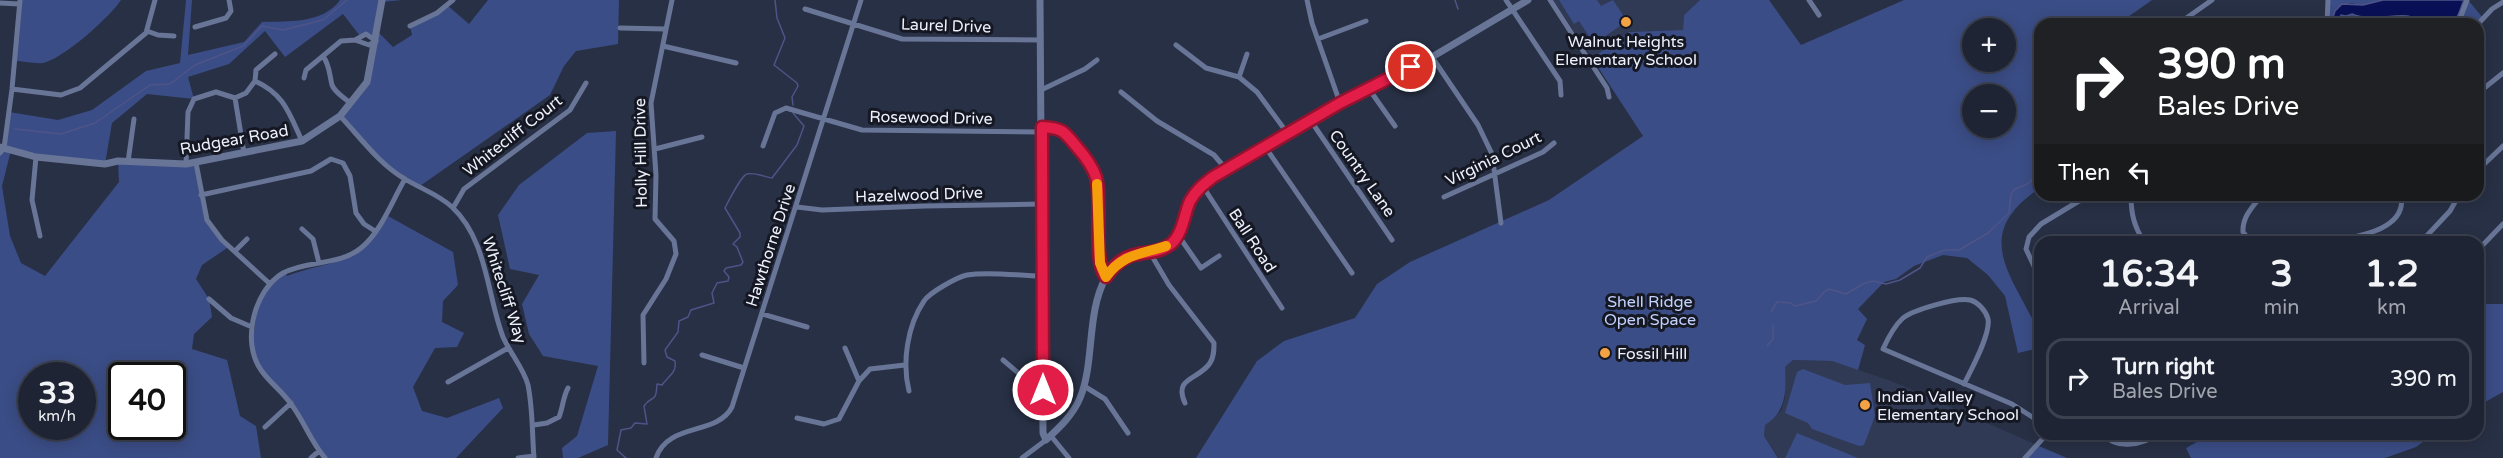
<!DOCTYPE html>
<html lang="en">
<head>
<meta charset="utf-8">
<style>
	body { margin:0; font-family:"Varela Round",sans-serif; background:#262c3c; color:#f1f3f6; height:100vh; display:flex; flex-direction:column; font-size:22px; white-space:nowrap }
	* { box-sizing:border-box; margin:0 }
	p { font-size:20px; color:#a1a4ac }
	.icon { flex:none; width:33px; height:33px; fill:none; stroke:currentColor; stroke-width:2; stroke-linecap:round; stroke-linejoin:round }
	.map { position:relative; flex:1; overflow:hidden }
	.details { position:absolute; left:2034px; top:236px; width:450px; height:204px; display:flex; flex-direction:column; background:#1e2434; border-radius:18px; box-shadow:0 3px 15px #0003,0 0 0 2px #3c414f }
	.details>* { flex:none }
	.top-card { position:absolute; left:2034px; top:18px; width:450px; height:183px; border-radius:18px; box-shadow:0 3px 15px #0003,0 0 0 2px #3c414f; background:#202124; color:#fff; overflow:hidden }
	.fabs { position:absolute; left:1962px; top:18px; display:grid; gap:12px }
	.fabs a { display:grid; place-items:center; width:54px; height:54px; border-radius:50%; background:#1e2434; box-shadow:0 3px 15px #0003,0 0 0 2px #3c414f; font-size:30px }
	.speed { position:absolute; left:18px; top:362px; display:flex; gap:12px; font-size:30px; font-weight:700; text-align:center }
	.speed>* { display:grid; place-content:center; width:78px; height:78px; border-radius:50%; background:#1e2434; box-shadow:0 3px 15px #0003,0 0 0 2px #3c414f; line-height:1 }
	.speed small { font-size:15px; font-weight:400 }
	.speed .limit { border:3px solid #111; border-radius:9px; background:#fff; color:#111 }
	.pin { position:absolute; display:grid; place-items:center; width:51px; height:51px; color:#fff; margin:-26px; border:3px solid #fff; border-radius:50%; box-shadow:0 2px 6px #0007 }
	.me { position:absolute; width:66px; margin:-33px; rotate:0deg; stroke-linejoin:round; filter:drop-shadow(0 0 4px #0008) }
	.turn { display:flex; align-items:center; gap:21px; height:126px; padding:0 24px; font-size:27px }
	.turn .icon { width:78px; height:78px; stroke-width:2.5 }
	.turn b { display:block; font-size:42px; line-height:51px }
	.then { display:flex; align-items:center; height:57px; padding:0 24px; background:#0003; gap:12px; font-size:22px }
	.eta { display:flex; justify-content:space-evenly; align-items:center; height:102px; text-align:center }
	.eta b { font-size:36px; font-weight:700; line-height:42px }
	ul { padding:0; list-style:none }
	li { display:flex; align-items:center; gap:18px; height:81px; margin:0 12px 9px; padding:0 12px; border:3px solid #3c414f; border-radius:18px }
	li div { flex:1 }
	li b { display:block; font-size:22px }
	li em { font-style:normal }
	.map>svg:first-child { display:block }
	.built { fill:#303a55 }
	.green { fill:#3b4d86; fill-rule:evenodd }
	.water { fill:#0a1056; stroke:#4e5488; stroke-width:1.5 }
	.lines { fill:none; stroke-linecap:round; stroke-linejoin:round }
	.stream { stroke:#4e5488; stroke-width:1.5 }
	.minor { stroke:#687597; stroke-width:5 }
	.tertiary { stroke:#687597; stroke-width:7 }
	.route-casing { stroke:#92132f; stroke-width:15 }
	.route { stroke:#e11d48; stroke-width:10 }
	.slow { stroke:#f59e0b; stroke-width:10 }
	.poi-dot { fill:#f4a344; stroke:#151822; stroke-width:2 }
	.labels { text-anchor:middle; stroke-width:6; stroke-linejoin:round; paint-order:stroke }
	.street-label { font-size:16px; fill:#edf2fd; stroke:#151822 }
	.poi-label { font-size:16px; fill:#edf2fd; stroke:#151822; text-anchor:start }
	.park-label { font-size:16px; fill:#c3d3fd; stroke:#151822 }
</style>
</head>
<body>
<div class="map">
<svg width="2503" height="458" viewBox="0 0 2503 458">
	<rect width="100%" height="100%" fill="#283045"/>
	<path class="built" d="M 1553,0 L 1700,0 L 1684,15 L 1683,30 L 1629,32 L 1592,58 Z
		M 1793,360 L 1832,361 L 1894,382 L 2039,446 L 2026,458 L 1779,458 L 1764,436 L 1765,424 L 1781,411 L 1785,398 L 1785,367 Z"/>
	<path class="green" d="M 20,0 L 121,0 C 110,17 63,59 43,63 C 35,64 23,61 15,61 Z
		M 186,0 L 192,0 L 188,55 L 244,42 L 262,22 C 288,21 323,24 340,0 L 402,0 L 382,2 L 376,30 L 393,47 L 412,35 L 410,26 L 447,5 L 469,24 L 488,0 L 619,0 L 618,44 L 576,51 L 564,66 L 550,95 L 420,186 L 385,164 L 340,116 L 367,82 L 376,41 L 370,35 L 360,36 L 343,14 L 285,57 L 265,31 L 229,64 L 188,77 L 194,99 L 147,94 L 112,123 L 105,164 L 11,150 L 2,186 L 10,236 L 21,263 L 45,276 L 119,182 L 118,161 L 196,163 L 207,220 L 230,246 L 202,265 L 196,279 L 209,299 L 212,317 L 194,334 L 192,349 L 227,360 L 240,416 L 256,426 L 261,458 L 0,458 L 0,147 L 3,148 L 9,112 L 58,120 L 92,110 L 146,71 L 180,63 ZM 32,375 L 82,375 L 82,426 L 32,426 ZM 122,375 L 172,375 L 172,426 L 122,426 Z
		M 1559,0 L 1597,0 L 1601,6 L 1613,0 L 1627,21 L 1594,44 L 1579,21 L 1574,24 Z
		M 1700,0 L 1769,0 L 1801,45 L 1904,0 L 2152,0 L 2128,17 L 2125,24 L 2040,24 L 2040,187 C 2031,195 2020,202 2013,212 C 1987,244 2011,278 2027,309 C 2034,322 2040,332 2040,348 L 2018,353 L 2005,296 L 1988,275 L 1967,258 L 1943,255 L 1914,266 L 1896,279 L 1884,282 L 1858,309 L 1867,319 L 1857,340 L 1865,345 L 1858,370 L 1832,361 L 1793,360 L 1785,367 C 1786,391 1787,411 1765,425 L 1764,436 L 1778,458 L 1196,458 L 1257,361 L 1284,341 L 1355,318 L 1377,284 L 1410,262 L 1549,200 L 1643,136 L 1592,58 L 1629,32 L 1683,30 L 1684,15 ZM 1972,28 L 2006,28 L 2006,62 L 1972,62 ZM 1972,94 L 2006,94 L 2006,128 L 1972,128 Z
		M 2328,0 L 2383,0 L 2363,5 L 2350,3 L 2335,11 L 2331,24 L 2327,24 Z
		M 2464,0 L 2468,0 L 2483,18 L 2478,24 L 2449,24 L 2457,17 Z
		M 2352,14 C 2374,23 2403,8 2422,24 L 2355,19 L 2336,24 L 2341,15 Z
		M 616,131 L 608,445 L 578,458 L 563,458 L 562,448 L 577,436 L 598,366 L 543,356 L 529,334 L 522,304 L 539,275 L 510,269 L 498,215 L 519,185 L 587,133 Z
		M 388,216 L 453,252 L 458,285 L 443,301 L 442,322 L 464,333 L 457,347 L 435,348 L 413,387 L 422,411 L 447,418 L 499,398 L 503,408 L 456,458 L 325,458 L 291,403 L 260,369 L 252,350 L 257,306 L 269,283 L 285,272 L 287,276 C 341,256 354,271 388,216 Z
		M 2478,304 L 2503,304 L 2503,392 L 2478,406 Z
		M 1803,369 L 1845,385 L 1870,383 L 1875,416 L 1864,445 L 1859,446 L 1812,429 L 1808,423 L 1785,413 L 1797,372 Z
		M 1797,433 L 1858,458 L 1785,458 Z
		M 2211,434 L 2434,434 L 2416,447 L 2385,458 L 2191,458 L 2186,448 Z
		M 2039,446 L 2067,458 L 2026,458 Z"/>
	<path class="water" d="M 2383,0 L 2464,0 C 2460,8 2459,20 2449,24 C 2444,26 2425,25 2421,23 C 2416,21 2414,17 2408,16 C 2390,14 2371,22 2352,14 L 2346,16 L 2341,15 L 2336,24 L 2331,24 L 2335,11 L 2342,4 L 2363,5 Z"/>
	<g class="lines">
		<path class="stream" d="M 775,0 L 777,18 L 785,38 L 774,65 L 797,83 L 798,86 L 792,97 L 793,105
			M 1455,0 L 1458,9
			M 15,129 L 61,134 L 95,123 L 150,85 L 170,84 L 195,65 L 243,46 L 262,26 L 283,30 L 323,20 L 347,0
			M 1771,312 L 1777,302 L 1791,303 L 1795,306 L 1816,301 L 1825,291 L 1829,289 L 1846,294 L 1865,283 L 1873,281 L 1886,284 L 1900,280 L 1920,268 L 1927,257 L 1945,250 L 1959,250 L 1988,233 L 2009,213 L 2011,194 L 2015,189 L 2027,184 L 2036,177 L 2037,173 L 2040,174
			M 1767,346 L 1773,339 L 1773,325
			M 626,458 L 617,450 L 621,430 L 631,428 L 635,423 L 647,424 L 644,406 C 652,394 656,405 657,384 L 662,385 C 668,376 677,373 675,361 L 667,357 L 665,350 L 678,332 L 679,321 L 688,317 L 691,310 L 714,303 L 712,293 L 717,283 L 728,281 L 729,277 L 724,271 L 726,268 L 741,265 L 743,262 L 737,247 L 733,244 L 740,237 L 740,233 L 725,208 C 728,202 742,175 747,174 C 754,172 765,177 772,178 L 797,145 L 804,126 L 793,113"/>
		<path class="minor" d="M 1307,0 L 1312,23 L 1340,103
			M 1506,0 L 1560,81 L 1561,95
			M 1550,0 L 1607,88 L 1609,97
			M 1809,0 L 1819,15
			M 0,3 L 19,4
			M 805,9 L 902,39 L 1040,40
			M 2178,24 L 2212,0
			M 2327,24 L 2328,0
			M 2458,24 L 2467,0
			M 2478,24 L 2492,9 L 2503,2
			M 410,26 L 437,13 L 453,0
			M 195,27 L 226,18 L 231,11 L 229,0
			M 620,28 L 665,29
			M 147,31 L 158,35 L 174,36
			M 1318,39 L 1366,21
			M 1176,45 L 1206,68 L 1239,77 L 1257,92 L 1288,134
			M 663,46 L 736,63
			M 323,56 C 330,66 329,73 332,85 C 335,93 344,97 350,103
			M 1432,57 L 1478,125 L 1492,154 L 1501,223
			M 1239,77 L 1247,54
			M 304,78 L 306,70 L 341,41 L 355,40 L 366,34 L 376,41 L 369,45 L 355,40
			M 255,81 C 284,94 289,113 302,141
			M 12,89 L 61,95 L 80,88 L 146,33 L 155,0
			M 1369,89 L 1395,126
			M 1041,90 L 1085,69 L 1097,60
			M 1121,92 L 1157,121 L 1214,155 L 1226,169
			M 2478,93 L 2503,73
			M 235,98 L 244,153
			M 340,116 C 360,137 379,164 405,179 C 421,189 438,194 452,207 C 487,239 487,295 503,337 C 510,353 524,369 528,385 C 533,410 532,434 534,458
			M 1311,121 L 1392,240
			M 1042,127 C 1062,128 1063,131 1076,146 C 1084,155 1092,165 1096,177 C 1103,201 1091,261 1106,277
			M 763,146 L 775,113 L 786,108 L 862,130 L 1042,132
			M 1266,148 L 1352,273
			M 655,149 L 702,137
			M 0,153 L 4,148 L 12,89 L 20,0
			M 36,157 L 32,200 L 40,236
			M 128,162 L 134,119
			M 196,163 L 207,220 L 222,240 L 269,283
			M 186,164 L 188,112 L 194,99 L 216,92 L 235,98 L 246,93 L 255,81 L 256,70 L 275,54
			M 2478,170 L 2503,146
			M 1202,185 L 1282,308
			M 201,195 L 311,171 L 331,159 L 343,163 L 350,176 L 356,213 L 364,224 L 375,231
			M 2114,195 L 2131,197 L 2153,195
			M 2131,195 C 2131,214 2134,226 2144,242
			M 2295,195 L 2297,195
			M 1444,197 L 1543,152 L 1554,143
			M 797,207 L 822,210 L 925,206 L 1042,204
			M 453,208 L 464,189 L 570,110 L 586,83
			M 302,229 L 313,239 L 319,263
			M 1178,235 L 1201,268 L 1219,256
			M 2173,242 L 2181,237
			M 2251,242 L 2243,232 C 2242,217 2253,206 2262,195
			M 2281,242 L 2305,242
			M 2330,242 C 2354,237 2408,231 2401,195
			M 2421,242 L 2450,211 L 2459,195
			M 236,250 L 247,239
			M 2478,250 L 2503,224
			M 1149,251 L 1169,285 L 1214,343 C 1214,350 1214,357 1210,363 C 1199,380 1173,377 1185,403
			M 2040,279 L 2026,249 L 2029,237 L 2041,224 L 2079,201 L 2105,195
			M 209,299 L 231,318 L 252,327
			M 762,314 L 807,327
			M 845,348 L 859,381 L 870,369 L 905,365
			M 702,355 L 744,368
			M 1003,360 L 1030,383 L 1043,390
			M 644,363 L 643,315 L 666,279 L 676,254 L 674,241 L 655,219 L 656,175 L 651,103 L 672,0
			M 448,382 L 508,348
			M 1964,384 C 1971,370 1991,334 1988,319 C 1986,311 1978,302 1970,300 C 1957,297 1913,310 1903,318 C 1894,326 1888,338 1883,349 L 2012,404 L 2040,422
			M 1084,386 L 1105,399 L 1128,433
			M 909,391 C 902,363 907,326 924,301 C 929,293 957,277 967,275 C 989,271 1020,276 1042,276
			M 797,418 L 824,424 L 839,419 L 859,381
			M 534,425 L 547,423 L 559,417 C 563,407 563,397 568,388
			M 265,427 L 291,403
			M 2103,434 C 2118,451 2142,444 2160,434
			M 1051,436 L 1069,458
			M 311,458 L 319,451
			M 325,458 C 311,442 304,421 291,404 C 282,391 269,382 261,370 C 241,342 254,290 283,273 C 307,260 339,266 361,248 C 381,232 392,201 405,179
			M 518,458 L 534,456
			M 656,458 C 668,422 717,436 732,407 L 861,0
			M 1022,458 L 1046,440
			M 2025,458 L 2047,434"/>
		<path class="tertiary" d="M 1040,0 L 1043,433 L 1046,440 C 1059,428 1073,415 1080,398 C 1095,362 1086,313 1106,277 C 1124,244 1155,260 1173,242 C 1186,229 1186,202 1202,185 L 1340,103 L 1432,57 L 1528,0
			M 0,147 L 36,157 L 105,164 L 118,161 L 186,164 L 302,141 L 340,116 L 367,82 L 382,0"/>
	</g>
	<g class="lines">
		<defs>
			<path id="route" d="M 1043,390 L 1042,127 C 1062,128 1064,131 1076,146 C 1084,155 1092,165 1096,177 C 1103,200 1092,262 1106,277 C 1129,243 1150,260 1171,244 C 1183,234 1184,214 1190,201 C 1196,190 1204,184 1213,177 L 1340,103 L 1411,67"/>
		</defs>
		<use href="#route" class="route-casing"/>
		<use href="#route" class="route"/>
		<path class="slow" d="M 1097,184 L 1100,263 L 1106,277 C 1122,254 1142,254 1166,246"/>
	</g>
	<g class="poi-dot">
		<circle cx="1626" cy="22" r="6"/>
		<circle cx="1605" cy="353" r="6"/>
		<circle cx="1865" cy="405" r="6"/>
	</g>
	<g class="labels">
		<g class="street-label">
			<text transform="translate(946 25) rotate(2)" y="6">Laurel Drive</text>
			<text transform="translate(931 117) rotate(1)" y="6">Rosewood Drive</text>
			<text transform="translate(512 135) rotate(-38)" y="6">Whitecliff Court</text>
			<text transform="translate(234 139) rotate(-10)" y="6">Rudgear Road</text>
			<text transform="translate(640 153) rotate(-91)" y="6">Holly Hill Drive</text>
			<text transform="translate(1493 158) rotate(-26)" y="6">Virginia Court</text>
			<text transform="translate(1363 173) rotate(55)" y="6">Country Lane</text>
			<text transform="translate(919 194) rotate(-2)" y="6">Hazelwood Drive</text>
			<text transform="translate(1253 240) rotate(57)" y="6">Ball Road</text>
			<text transform="translate(770 245) rotate(-72)" y="6">Hawthorne Drive</text>
			<text transform="translate(505 290) rotate(72)" y="6">Whitecliff Way</text>
		</g>
		<g class="poi-label">
			<text x="1626" y="47" text-anchor="middle">Walnut Heights<tspan x="1626" dy="18">Elementary School</tspan></text>
			<text x="1617" y="359">Fossil Hill</text>
			<text x="1877" y="402">Indian Valley<tspan x="1877" dy="18">Elementary School</tspan></text>
		</g>
		<g class="park-label">
			<text x="1650" y="307">Shell Ridge<tspan x="1650" dy="18">Open Space</tspan></text>
		</g>
	</g>
</svg>
<div class="fabs">
<a>+</a>
<a>−</a>
</div>
<div class="speed"><div>33<small>km/h</small></div><div class="limit">40</div></div>
<div class="pin" style="left:1411px;top:67px;background:#d93025"><svg class="icon" aria-label="arrive" viewBox="0 0 24 24"><path d="M6 21V4h12l-3 4 3 4H6"/></svg></div>
<svg class="me" style="left:1043px;top:390px" viewBox="-20 -20 40 40"><circle r="17" fill="#e11d48" stroke="#fff" stroke-width="3"/><path d="M0-11L8 9 0 5-8 9z" fill="#fff"/></svg>
<div class="top-card">
<div class="turn"><svg class="icon" aria-label="right" viewBox="0 0 24 24"><path d="M7 20v-9h11M14 6l5 5-5 5"/></svg><div><b>390 m</b>Bales Drive</div></div>
<div class="then">Then<svg class="icon" aria-label="left" viewBox="0 0 24 24"><path d="M17 20v-9H6M10 6l-5 5 5 5"/></svg></div>
</div>
<section class="details">
<div class="eta">
<div><b>16:34</b><p>Arrival</p></div>
<div><b>3</b><p>min</p></div>
<div><b>1.2</b><p>km</p></div>
</div>
<ul>
<li><svg class="icon" aria-label="right" viewBox="0 0 24 24"><path d="M7 20v-9h11M14 6l5 5-5 5"/></svg><div><b>Turn right</b><p>Bales Drive</p></div><em>390 m</em></li>
</ul>
</section>
</div>
</body>
</html>
